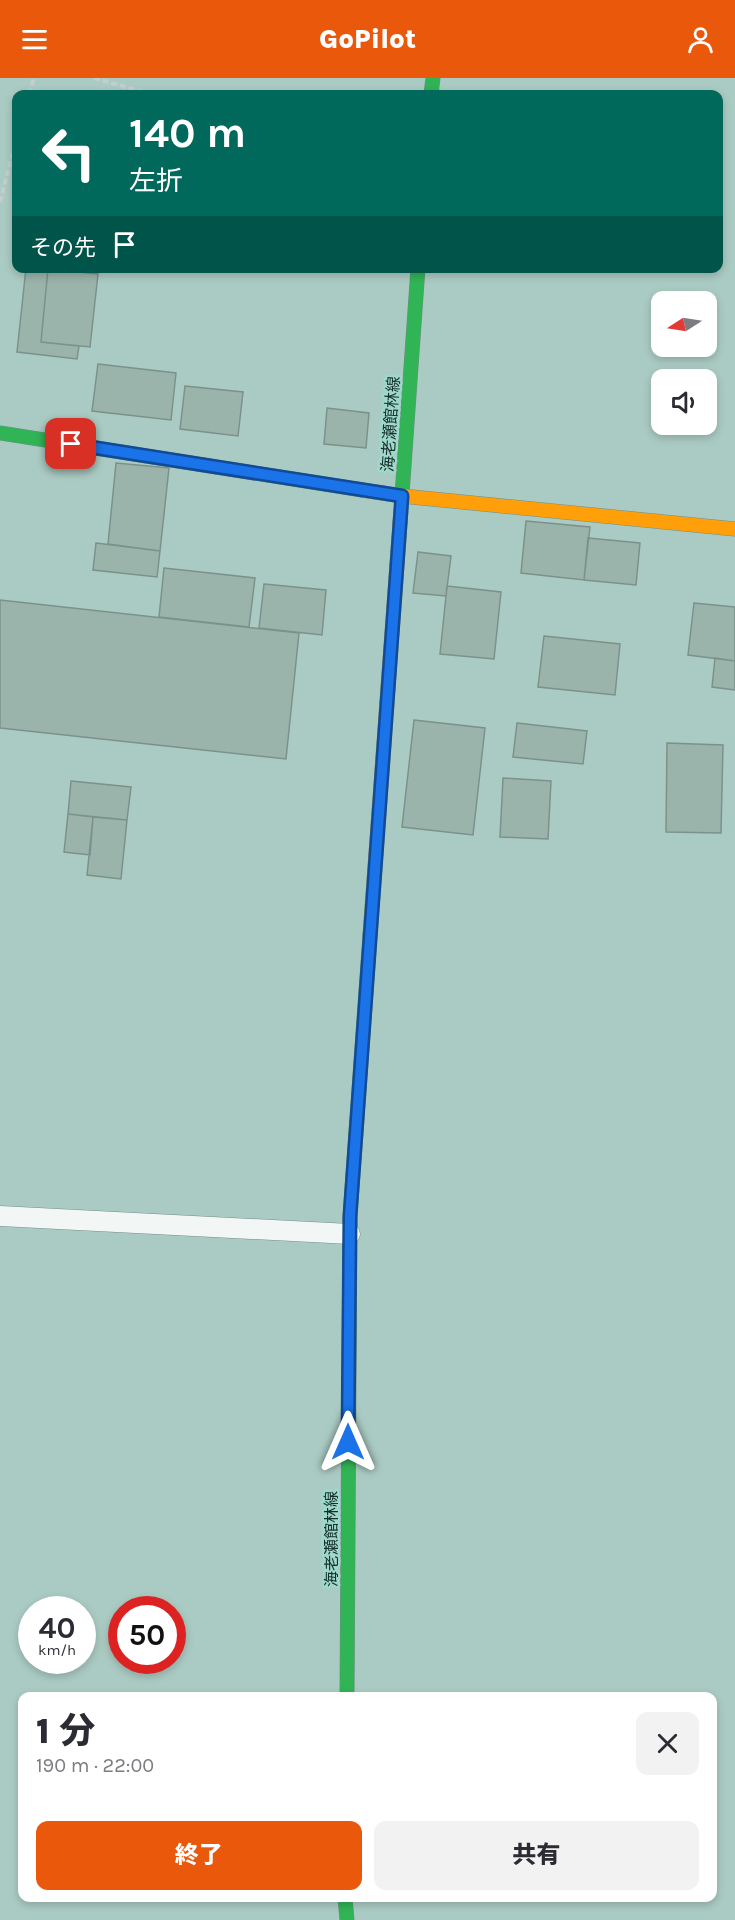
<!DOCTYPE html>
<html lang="ja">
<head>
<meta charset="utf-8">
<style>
	body { margin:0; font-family:Karla,"Noto Sans JP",sans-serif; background:#f2f2f3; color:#2b2b33; height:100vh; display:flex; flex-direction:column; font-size:22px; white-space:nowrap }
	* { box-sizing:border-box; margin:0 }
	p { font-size:20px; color:#7c7c81 }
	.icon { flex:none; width:33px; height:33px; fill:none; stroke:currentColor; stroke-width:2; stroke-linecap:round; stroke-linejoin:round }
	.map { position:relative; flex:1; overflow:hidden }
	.drawer { position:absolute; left:18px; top:1614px; width:699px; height:210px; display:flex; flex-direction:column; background:#fff; border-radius:12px; box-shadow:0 3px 9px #0003 }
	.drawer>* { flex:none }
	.banner { position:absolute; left:12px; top:12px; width:711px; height:183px; border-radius:12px; box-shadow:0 3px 9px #0003; background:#00695c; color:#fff; overflow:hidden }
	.needle { width:39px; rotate:258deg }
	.tools { position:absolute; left:651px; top:213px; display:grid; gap:12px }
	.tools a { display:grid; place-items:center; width:66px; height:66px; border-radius:12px; background:#fff; box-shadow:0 3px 9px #0003; font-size:30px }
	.speed { position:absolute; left:18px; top:1518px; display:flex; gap:12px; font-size:30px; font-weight:700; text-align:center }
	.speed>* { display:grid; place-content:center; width:78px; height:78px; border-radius:50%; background:#fff; box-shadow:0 3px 9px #0003; line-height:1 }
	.speed small { font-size:15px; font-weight:400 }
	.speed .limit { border:9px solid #d22; background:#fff; color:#111 }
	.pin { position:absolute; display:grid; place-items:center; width:51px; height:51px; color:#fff; margin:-26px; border-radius:12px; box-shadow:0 3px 9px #0006 }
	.me { position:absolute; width:66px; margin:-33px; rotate:0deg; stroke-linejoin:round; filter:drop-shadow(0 0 4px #0008) }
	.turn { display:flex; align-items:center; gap:21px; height:126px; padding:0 18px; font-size:27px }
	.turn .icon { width:78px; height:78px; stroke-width:2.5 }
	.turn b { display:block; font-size:42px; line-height:51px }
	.then { display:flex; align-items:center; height:57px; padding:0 18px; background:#0003; gap:12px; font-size:22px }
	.round { display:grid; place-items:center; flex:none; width:63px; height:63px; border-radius:12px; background:#f2f2f3 }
	.summary { display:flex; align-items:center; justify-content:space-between; height:102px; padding:0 18px }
	h1 { font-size:36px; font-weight:800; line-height:45px }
	.primary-button { display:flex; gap:12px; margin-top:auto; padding:12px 18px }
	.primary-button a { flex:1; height:69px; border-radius:12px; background:#ea580c; color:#fff; font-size:24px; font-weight:800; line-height:69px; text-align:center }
	.primary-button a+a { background:#f2f2f3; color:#2b2b33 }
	header { display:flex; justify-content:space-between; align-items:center; height:78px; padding:0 18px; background:#ea580c; color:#fff; font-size:27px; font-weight:800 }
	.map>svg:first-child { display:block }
	.building { fill:#9bb4ab; stroke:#7b928a; stroke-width:1.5 }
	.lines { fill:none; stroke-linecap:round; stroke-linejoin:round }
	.lane-casing { stroke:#748d88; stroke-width:21 }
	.fast-casing { stroke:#748d88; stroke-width:15 }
	.slow-casing { stroke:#748d88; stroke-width:15 }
	.path { stroke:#c4cecc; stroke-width:4; stroke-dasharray:6 3; stroke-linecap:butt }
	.lane { stroke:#f2f7f6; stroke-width:20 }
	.fast { stroke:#30b455; stroke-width:14 }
	.slow { stroke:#ff9f0a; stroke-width:14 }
	.route-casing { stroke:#114b97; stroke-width:15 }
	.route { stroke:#1a73e8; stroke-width:10 }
	.labels { text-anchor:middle; stroke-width:5; stroke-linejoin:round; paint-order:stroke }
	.street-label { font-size:16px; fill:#172f2a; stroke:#9dd8cb }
</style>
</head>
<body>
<header><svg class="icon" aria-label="menu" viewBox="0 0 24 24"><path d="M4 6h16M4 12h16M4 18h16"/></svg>GoPilot<svg class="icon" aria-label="person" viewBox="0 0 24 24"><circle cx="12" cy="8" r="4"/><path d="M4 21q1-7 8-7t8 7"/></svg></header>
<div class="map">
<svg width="735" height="1842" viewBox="0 0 735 1842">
	<rect width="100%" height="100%" fill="#aacbc3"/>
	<path class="building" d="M 26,190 L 48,190 L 41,264 L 79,268 L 77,281 L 17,274 Z
		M 48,191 L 98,196 L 90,269 L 41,264 Z
		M 98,286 L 176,295 L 171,342 L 92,333 Z
		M 185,308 L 243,314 L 238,358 L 180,351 Z
		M 327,330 L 369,335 L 366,370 L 324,366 Z
		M 116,385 L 169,390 L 160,473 L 108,466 Z
		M 526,443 L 590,449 L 584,502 L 521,495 Z
		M 588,460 L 640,465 L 636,507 L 584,502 Z
		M 96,465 L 160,473 L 157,499 L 93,492 Z
		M 418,474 L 451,478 L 446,518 L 413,515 Z
		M 164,490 L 255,500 L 249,549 L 159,539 Z
		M 264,506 L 326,512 L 322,557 L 259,550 Z
		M 447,508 L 501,514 L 494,581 L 440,576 Z
		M 0,522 L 299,555 L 286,681 L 0,650 Z
		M 694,525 L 735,529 L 735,583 L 688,577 Z
		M 544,558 L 620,566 L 615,617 L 538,609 Z
		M 715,580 L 735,583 L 735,612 L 712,609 Z
		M 414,642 L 485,650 L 473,757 L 402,749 Z
		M 517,645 L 587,653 L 583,686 L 513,679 Z
		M 667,665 L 723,667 L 721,755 L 666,754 Z
		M 503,700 L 551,703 L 548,761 L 500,759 Z
		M 71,703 L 131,709 L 127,742 L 68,736 Z
		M 68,736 L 93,739 L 90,777 L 64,774 Z
		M 93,739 L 127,742 L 121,801 L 87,797 Z"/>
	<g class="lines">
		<defs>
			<path id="lane" d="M 0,1138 L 350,1156"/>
			<path id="fast" d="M 431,16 L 433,0
				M 0,355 L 362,412
				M 400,445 L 418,190
				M 347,1618 L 350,1138 L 370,857
				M 345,1820 L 347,1842"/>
			<path id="slow" d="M 362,412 L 402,418 L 735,451
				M 370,857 L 400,445"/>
		</defs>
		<use href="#lane" class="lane-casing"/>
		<use href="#fast" class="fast-casing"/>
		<use href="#slow" class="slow-casing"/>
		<path class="path" d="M 94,0 L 150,16
			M 29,16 L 34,0
			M 0,124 L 16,63"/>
		<use href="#lane" class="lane"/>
		<use href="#fast" class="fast"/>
		<use href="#slow" class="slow"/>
	</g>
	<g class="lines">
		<defs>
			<path id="route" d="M 71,366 L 402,418 L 350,1138 L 348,1364"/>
		</defs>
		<use href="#route" class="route-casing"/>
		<use href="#route" class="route"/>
	</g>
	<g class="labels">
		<g class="street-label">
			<text transform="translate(390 346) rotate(-86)" y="6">海老瀬館林線</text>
			<text transform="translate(331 1461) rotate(-90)" y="6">海老瀬館林線</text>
		</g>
	</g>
</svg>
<div class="tools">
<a><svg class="needle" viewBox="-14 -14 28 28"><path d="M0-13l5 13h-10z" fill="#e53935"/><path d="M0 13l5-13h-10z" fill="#7c7c81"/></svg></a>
<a><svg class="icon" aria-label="sound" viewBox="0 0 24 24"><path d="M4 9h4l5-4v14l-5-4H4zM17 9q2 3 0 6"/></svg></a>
</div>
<div class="speed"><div>40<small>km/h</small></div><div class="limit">50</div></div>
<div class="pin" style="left:71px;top:366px;background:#d93025"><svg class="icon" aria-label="arrive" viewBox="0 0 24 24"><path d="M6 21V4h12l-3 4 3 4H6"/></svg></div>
<svg class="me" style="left:348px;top:1364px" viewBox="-20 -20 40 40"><path d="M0-17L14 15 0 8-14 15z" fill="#1a73e8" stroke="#fff" stroke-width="4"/></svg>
<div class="banner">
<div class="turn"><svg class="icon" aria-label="left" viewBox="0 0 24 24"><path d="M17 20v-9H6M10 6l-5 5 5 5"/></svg><div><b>140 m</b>左折</div></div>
<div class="then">その先<svg class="icon" aria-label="arrive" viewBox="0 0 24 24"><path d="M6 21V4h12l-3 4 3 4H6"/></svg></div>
</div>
<section class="drawer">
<div class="summary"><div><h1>1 分</h1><p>190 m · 22:00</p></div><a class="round"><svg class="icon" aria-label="close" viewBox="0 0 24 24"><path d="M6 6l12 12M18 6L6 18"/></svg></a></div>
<div class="primary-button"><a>終了</a><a>共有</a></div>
</section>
</div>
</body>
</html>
